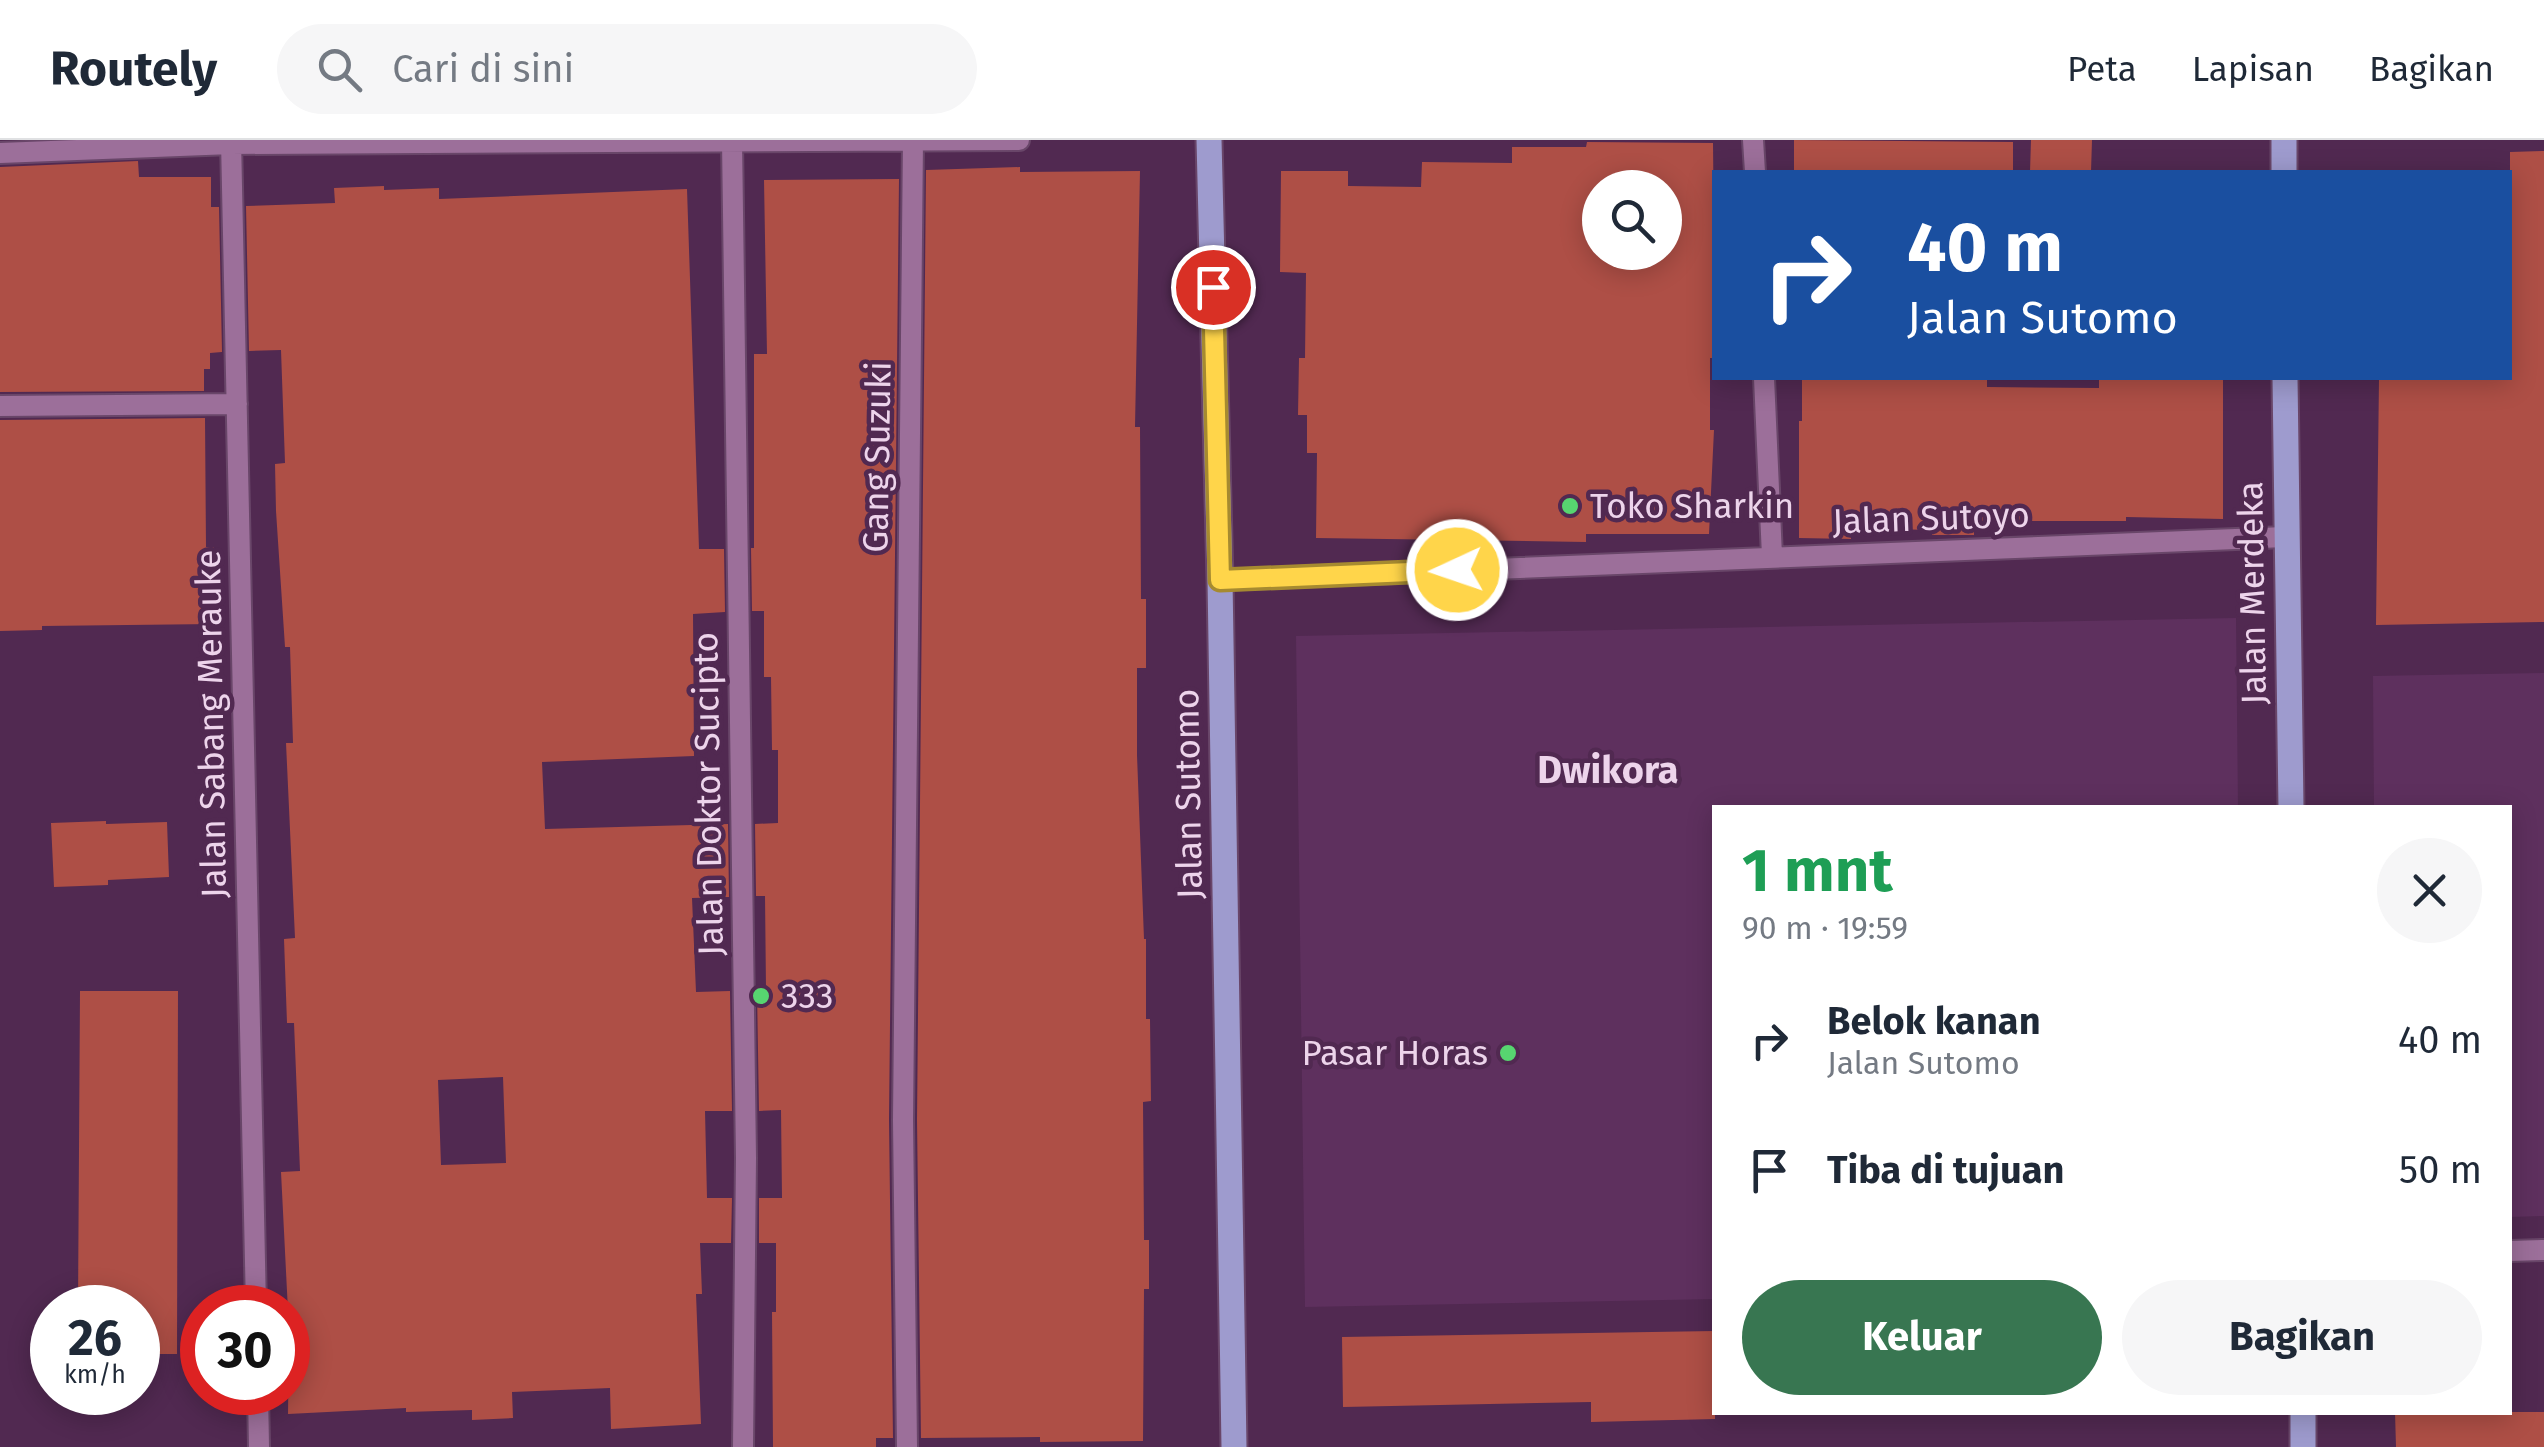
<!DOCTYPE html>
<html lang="id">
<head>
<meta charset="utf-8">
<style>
	body { margin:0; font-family:"Fira Sans",sans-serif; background:#f6f6f7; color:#1f2937; height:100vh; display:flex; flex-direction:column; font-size:38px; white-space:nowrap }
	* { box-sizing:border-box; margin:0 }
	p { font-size:32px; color:#747a83 }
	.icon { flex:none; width:55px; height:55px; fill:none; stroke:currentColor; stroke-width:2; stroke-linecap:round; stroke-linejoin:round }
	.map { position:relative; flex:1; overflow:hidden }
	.panel { position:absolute; left:1712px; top:665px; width:800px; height:610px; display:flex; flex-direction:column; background:#fff; border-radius:0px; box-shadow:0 5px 25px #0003 }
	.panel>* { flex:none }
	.hud { position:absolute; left:1712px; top:30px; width:800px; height:210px; border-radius:0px; box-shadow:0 5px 25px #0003; background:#1a4fa0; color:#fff; overflow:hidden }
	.buttons { position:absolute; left:1582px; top:30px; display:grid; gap:20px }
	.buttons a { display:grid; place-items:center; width:100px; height:100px; border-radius:50%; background:#fff; box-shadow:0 5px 25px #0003; font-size:50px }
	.speed { position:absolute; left:30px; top:1145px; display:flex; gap:20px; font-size:50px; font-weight:700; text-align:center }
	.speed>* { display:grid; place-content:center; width:130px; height:130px; border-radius:50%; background:#fff; box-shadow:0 5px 25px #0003; line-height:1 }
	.speed small { font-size:25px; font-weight:400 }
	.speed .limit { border:15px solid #d22; background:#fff; color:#111 }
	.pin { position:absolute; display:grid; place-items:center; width:85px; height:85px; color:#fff; margin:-42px; border:5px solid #fff; border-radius:50%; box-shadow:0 2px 10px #0007 }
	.me { position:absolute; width:110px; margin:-55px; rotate:267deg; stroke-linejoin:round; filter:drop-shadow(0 0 8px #0008) }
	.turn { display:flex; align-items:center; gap:35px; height:210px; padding:0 30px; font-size:45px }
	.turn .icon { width:130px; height:130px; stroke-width:2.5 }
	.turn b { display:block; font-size:70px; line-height:85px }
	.round { display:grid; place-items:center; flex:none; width:105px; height:105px; border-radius:52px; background:#f6f6f7 }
	.overview { display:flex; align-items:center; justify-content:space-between; height:170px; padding:0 30px }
	h1 { font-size:60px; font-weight:700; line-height:75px; color:#1e9e55 }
	.action { display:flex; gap:20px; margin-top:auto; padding:20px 30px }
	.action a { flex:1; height:115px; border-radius:60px; background:#387651; color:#fff; font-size:40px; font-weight:700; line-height:115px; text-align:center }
	.action a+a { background:#f6f6f7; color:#1f2937 }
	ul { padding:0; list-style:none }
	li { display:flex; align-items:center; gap:30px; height:130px; padding:0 30px }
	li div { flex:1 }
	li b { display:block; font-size:38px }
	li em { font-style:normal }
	header { display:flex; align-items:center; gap:60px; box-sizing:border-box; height:140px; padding:0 50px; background:#fff; border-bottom:2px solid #e0e1e3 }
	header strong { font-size:48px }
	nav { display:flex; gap:55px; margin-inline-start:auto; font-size:35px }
	.search { width:700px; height:90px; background:#f6f6f7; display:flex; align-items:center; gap:25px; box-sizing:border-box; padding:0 35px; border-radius:55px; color:#747a83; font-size:38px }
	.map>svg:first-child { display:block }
	.built { fill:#5e305e }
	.building { fill:#ae4f46; fill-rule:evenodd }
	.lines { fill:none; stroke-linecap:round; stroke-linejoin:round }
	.street-casing { stroke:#694669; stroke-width:24 }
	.primary-casing { stroke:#694669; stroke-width:29 }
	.street { stroke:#9c6f9a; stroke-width:20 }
	.primary { stroke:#9e9bce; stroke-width:25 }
	.route-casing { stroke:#a68a30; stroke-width:25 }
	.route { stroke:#ffd54a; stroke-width:18 }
	.poi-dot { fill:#57d570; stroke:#512951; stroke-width:4 }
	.labels { text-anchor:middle; stroke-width:9; stroke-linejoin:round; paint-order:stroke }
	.street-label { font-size:35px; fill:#edd4eb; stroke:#512951 }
	.poi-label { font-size:35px; fill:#edd4eb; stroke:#512951; text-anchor:start }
	.neighbourhood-label { font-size:38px; font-weight:bold; fill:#edd4eb; stroke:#512951 }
</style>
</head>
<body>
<header>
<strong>Routely</strong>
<div class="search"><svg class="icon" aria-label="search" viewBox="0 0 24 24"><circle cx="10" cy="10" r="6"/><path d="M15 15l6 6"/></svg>Cari di sini</div>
<nav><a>Peta</a><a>Lapisan</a><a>Bagikan</a></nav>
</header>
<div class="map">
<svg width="2544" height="1307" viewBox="0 0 2544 1307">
	<rect width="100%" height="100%" fill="#512951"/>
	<path class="built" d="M 2236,478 L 2238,667 L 1715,668 L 1715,1159 L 1305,1167 L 1296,496 Z
		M 2544,533 L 2544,1076 L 2510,1077 L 2510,668 L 2374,667 L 2373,536 Z"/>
	<path class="building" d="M 1794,0 L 2013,2 L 2013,32 L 1794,32 Z
		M 2031,0 L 2092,0 L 2091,32 L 2030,32 Z
		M 1587,2 L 1713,3 L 1715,197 L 1715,218 L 1710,218 L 1710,290 L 1714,290 L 1709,394 L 1586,394 L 1586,402 L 1316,398 L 1317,313 L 1307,313 L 1307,275 L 1298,275 L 1299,218 L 1305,218 L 1306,133 L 1280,132 L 1281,31 L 1348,31 L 1348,46 L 1421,47 L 1422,22 L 1512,23 L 1512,7 L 1586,7 ZM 1600,48 L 1665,48 L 1665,112 L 1600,112 Z
		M 2544,11 L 2544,482 L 2376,485 L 2379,238 L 2510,238 L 2510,12 Z
		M 138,21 L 139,37 L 211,37 L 211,67 L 219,67 L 222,212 L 210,213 L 210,229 L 204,229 L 204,251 L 0,252 L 0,27 Z
		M 1020,27 L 1020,32 L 1140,31 L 1135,287 L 1140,287 L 1141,459 L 1146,459 L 1146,528 L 1137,528 L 1137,615 L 1144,799 L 1146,799 L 1146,879 L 1150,879 L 1151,961 L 1143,962 L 1144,1100 L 1149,1100 L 1149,1149 L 1144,1149 L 1143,1301 L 1040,1302 L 1040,1297 L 921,1298 L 917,980 L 926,30 Z
		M 899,39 L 889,980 L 893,1298 L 876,1298 L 876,1307 L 773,1307 L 772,1172 L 776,1172 L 776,1103 L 759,1103 L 759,1058 L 782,1058 L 781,970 L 759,971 L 757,850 L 766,850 L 765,756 L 756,756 L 755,684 L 778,683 L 778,610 L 772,610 L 771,537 L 764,537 L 764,471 L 752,471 L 751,408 L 754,408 L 754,214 L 767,214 L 764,40 Z
		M 384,46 L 384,50 L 439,48 L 439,59 L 687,49 L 699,409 L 724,409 L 725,472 L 693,474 L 694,616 L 542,622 L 545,689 L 728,684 L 729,757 L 692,758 L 696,852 L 730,851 L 732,971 L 705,971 L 707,1058 L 732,1058 L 731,1103 L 700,1103 L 702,1154 L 696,1154 L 701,1284 L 611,1289 L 610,1248 L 512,1252 L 513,1278 L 472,1280 L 472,1270 L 406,1272 L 406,1268 L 288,1274 L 289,1191 L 281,1032 L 300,1031 L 294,883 L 287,883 L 284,799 L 295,798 L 286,603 L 293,603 L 290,507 L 285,507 L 276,371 L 275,324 L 285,323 L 281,210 L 249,211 L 246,66 L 335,63 L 334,48 ZM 503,937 L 506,1023 L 441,1025 L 438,940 Z
		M 1802,238 L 1987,238 L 1987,247 L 2099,248 L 2099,238 L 2223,238 L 2223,379 L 2126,377 L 2126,381 L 1974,381 L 1974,395 L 1932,395 L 1932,390 L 1851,388 L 1851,399 L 1799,398 L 1799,281 L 1802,281 Z
		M 205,278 L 206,407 L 214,407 L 214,484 L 42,486 L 42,490 L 0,491 L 0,280 Z
		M 106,681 L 106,684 L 167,682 L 169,737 L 108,740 L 108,745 L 54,747 L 51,683 Z
		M 80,851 L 178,851 L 177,1214 L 138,1214 L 138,1168 L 78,1168 Z
		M 1715,1191 L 1715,1279 L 1591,1282 L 1591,1262 L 1343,1267 L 1342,1197 Z
		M 2395,1272 L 2544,1272 L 2544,1307 L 2396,1307 Z"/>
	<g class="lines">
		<defs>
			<path id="street" d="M 231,0 L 256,1168
				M 732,0 L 746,1018 L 743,1307
				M 1753,0 L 1755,32
				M 0,13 L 231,4 L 1019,0
				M 1764,238 L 1772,416
				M 0,266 L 237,264
				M 1220,440 L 2285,397
				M 2510,1111 L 2544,1110
				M 258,1252 L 259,1307
				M 907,1307 L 903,980 L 913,0"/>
			<path id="primary" d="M 1209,0 L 1220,440 L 1234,1307
				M 2284,0 L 2284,32
				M 2285,238 L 2291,668
				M 2303,1272 L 2303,1307"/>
		</defs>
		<use href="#street" class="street-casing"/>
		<use href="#primary" class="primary-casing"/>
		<use href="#street" class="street"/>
		<use href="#primary" class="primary"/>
	</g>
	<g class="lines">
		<defs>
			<path id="route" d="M 1213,147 L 1220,440 L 1457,430"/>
		</defs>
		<use href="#route" class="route-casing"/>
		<use href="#route" class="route"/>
	</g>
	<g class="poi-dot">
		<circle cx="1570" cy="366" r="10"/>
		<circle cx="761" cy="856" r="10"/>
		<circle cx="1508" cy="913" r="10"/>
	</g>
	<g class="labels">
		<g class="street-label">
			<text transform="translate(877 317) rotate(-89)" y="12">Gang Suzuki</text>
			<text transform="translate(1931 378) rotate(-2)" y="12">Jalan Sutoyo</text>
			<text transform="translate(2252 453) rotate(-91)" y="12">Jalan Merdeka</text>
			<text transform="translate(211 584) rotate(-91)" y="12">Jalan Sabang Merauke</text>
			<text transform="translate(708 654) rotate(-91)" y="12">Jalan Doktor Sucipto</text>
			<text transform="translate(1188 654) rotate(-91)" y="12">Jalan Sutomo</text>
		</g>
		<g class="poi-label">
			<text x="1590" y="378">Toko Sharkin</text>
			<text x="781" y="868">333</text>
			<text x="1488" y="925" text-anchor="end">Pasar Horas</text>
		</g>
		<g class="neighbourhood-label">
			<text x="1608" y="643">Dwikora</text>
		</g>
	</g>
</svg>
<div class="buttons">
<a><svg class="icon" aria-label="search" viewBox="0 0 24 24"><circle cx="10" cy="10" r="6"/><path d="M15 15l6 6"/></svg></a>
</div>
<div class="speed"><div>26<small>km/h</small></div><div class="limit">30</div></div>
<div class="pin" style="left:1213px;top:147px;background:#d93025"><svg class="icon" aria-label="arrive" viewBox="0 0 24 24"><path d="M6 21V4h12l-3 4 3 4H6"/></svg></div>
<svg class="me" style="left:1457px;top:430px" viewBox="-20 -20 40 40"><circle r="17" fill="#ffd54a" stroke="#fff" stroke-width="3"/><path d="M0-11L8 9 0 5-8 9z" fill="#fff"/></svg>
<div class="hud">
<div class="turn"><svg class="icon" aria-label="right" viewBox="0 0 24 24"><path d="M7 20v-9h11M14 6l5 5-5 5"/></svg><div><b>40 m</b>Jalan Sutomo</div></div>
</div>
<section class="panel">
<div class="overview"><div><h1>1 mnt</h1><p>90 m · 19:59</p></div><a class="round"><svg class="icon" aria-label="close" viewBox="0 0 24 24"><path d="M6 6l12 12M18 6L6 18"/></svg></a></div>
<ul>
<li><svg class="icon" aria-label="right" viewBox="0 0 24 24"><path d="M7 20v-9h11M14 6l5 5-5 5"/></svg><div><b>Belok kanan</b><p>Jalan Sutomo</p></div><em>40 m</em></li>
<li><svg class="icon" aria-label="arrive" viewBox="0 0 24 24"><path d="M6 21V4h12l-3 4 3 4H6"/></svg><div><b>Tiba di tujuan</b></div><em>50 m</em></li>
</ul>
<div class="action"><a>Keluar</a><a>Bagikan</a></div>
</section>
</div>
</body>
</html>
